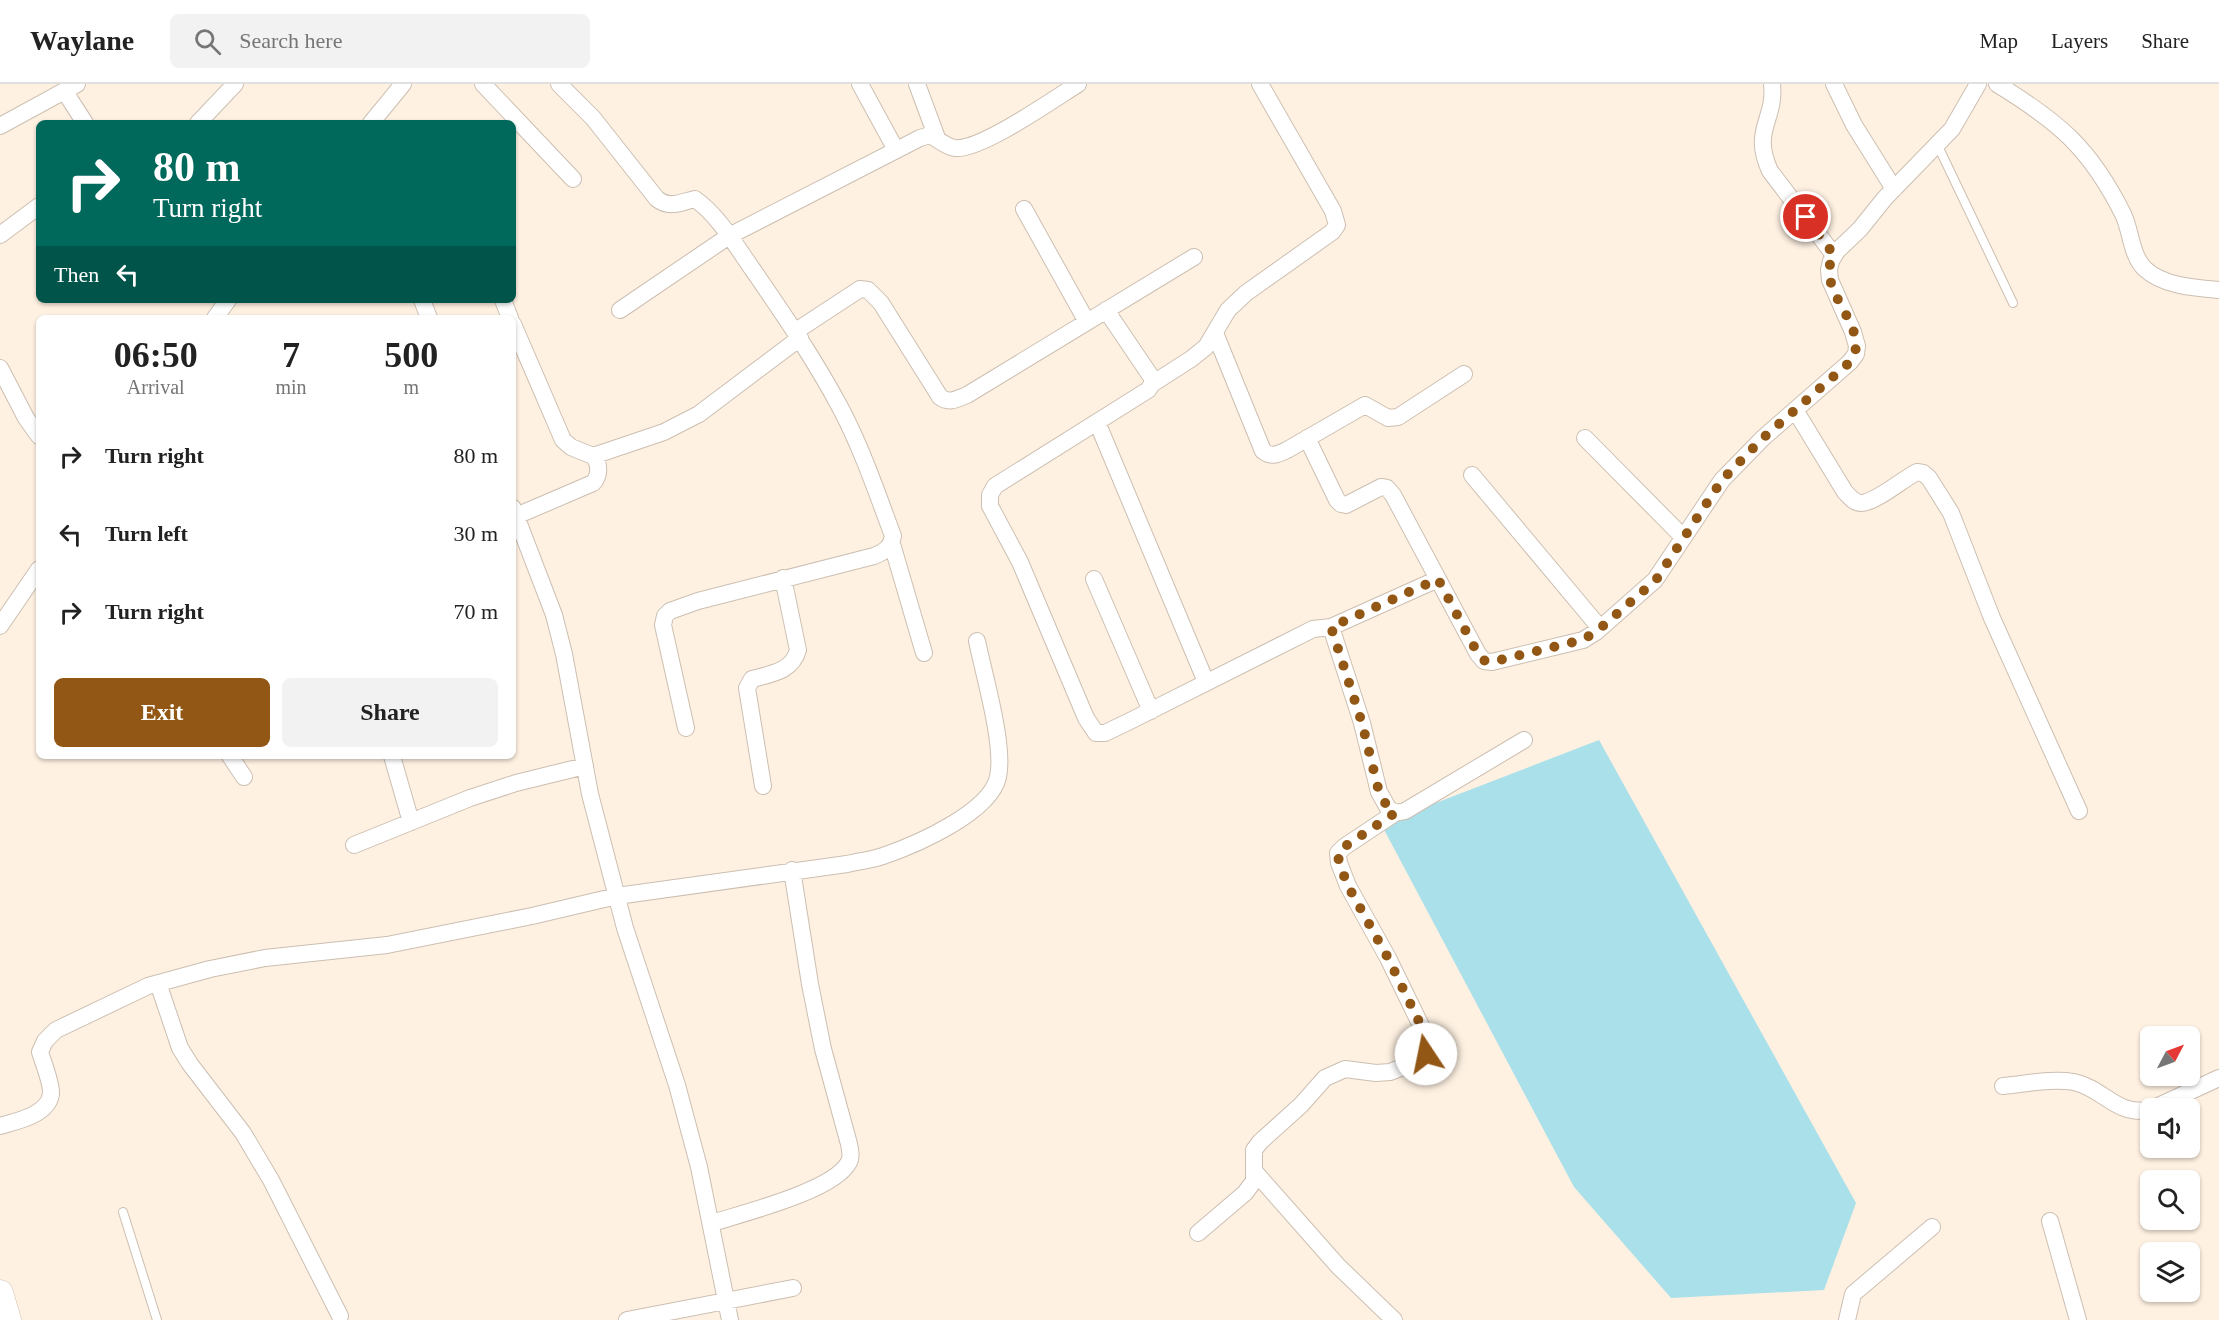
<!DOCTYPE html>
<html lang="en">
<head>
<meta charset="utf-8">
<style>
	body { margin:0; font-family:Georgia,serif; background:#f2f2f2; color:#222; height:100vh; display:flex; flex-direction:column; font-size:22px; white-space:nowrap }
	* { box-sizing:border-box; margin:0 }
	p { font-size:20px; color:#767676 }
	.icon { flex:none; width:33px; height:33px; fill:none; stroke:currentColor; stroke-width:2; stroke-linecap:round; stroke-linejoin:round }
	.map { position:relative; flex:1; overflow:hidden }
	.side { position:absolute; left:36px; top:231px; width:480px; height:444px; display:flex; flex-direction:column; background:#fff; border-radius:9px; box-shadow:0 2px 4px #0004 }
	.side>* { flex:none }
	.guide { position:absolute; left:36px; top:36px; width:480px; height:183px; border-radius:9px; box-shadow:0 2px 4px #0004; background:#00695c; color:#fff; overflow:hidden }
	.needle { width:39px; rotate:49deg }
	.fabs { position:absolute; left:2140px; top:942px; display:grid; gap:12px }
	.fabs a { display:grid; place-items:center; width:60px; height:60px; border-radius:9px; background:#fff; box-shadow:0 2px 4px #0004; font-size:30px }
	.pin { position:absolute; display:grid; place-items:center; width:51px; height:51px; color:#fff; margin:-26px; border:3px solid #fff; border-radius:50%; box-shadow:0 2px 6px #0007 }
	.me { position:absolute; width:66px; margin:-33px; rotate:349deg; stroke-linejoin:round; filter:drop-shadow(0 0 4px #0008) }
	.turn { display:flex; align-items:center; gap:21px; height:126px; padding:0 18px; font-size:27px }
	.turn .icon { width:78px; height:78px; stroke-width:2.5 }
	.turn b { display:block; font-size:42px; line-height:51px }
	.then { display:flex; align-items:center; height:57px; padding:0 18px; background:#0003; gap:12px; font-size:22px }
	.eta { display:flex; justify-content:space-evenly; align-items:center; height:102px; text-align:center }
	.eta b { font-size:36px; font-weight:700; line-height:42px }
	.button { display:flex; gap:12px; margin-top:auto; padding:12px 18px }
	.button a { flex:1; height:69px; border-radius:9px; background:#925715; color:#fff; font-size:24px; font-weight:700; line-height:69px; text-align:center }
	.button a+a { background:#f2f2f2; color:#222 }
	ul { padding:0; list-style:none }
	li { display:flex; align-items:center; gap:18px; height:78px; padding:0 18px }
	li div { flex:1 }
	li b { display:block; font-size:22px }
	li em { font-style:normal }
	header { display:flex; align-items:center; gap:36px; box-sizing:border-box; height:84px; padding:0 30px; background:#fff; border-bottom:2px solid #e0e0e0 }
	header strong { font-size:28px }
	nav { display:flex; gap:33px; margin-inline-start:auto; font-size:21px }
	.search { width:420px; height:54px; background:#f2f2f2; display:flex; align-items:center; gap:15px; box-sizing:border-box; padding:0 21px; border-radius:9px; color:#767676; font-size:22px }
	.map>svg:first-child { display:block }
	.water { fill:#aae0e9 }
	.lines { fill:none; stroke-linecap:round; stroke-linejoin:round }
	.lane-casing { stroke:#ccbfb1; stroke-width:10 }
	.street-casing { stroke:#ccbfb1; stroke-width:18 }
	.primary-casing { stroke:#ccbfb1; stroke-width:27 }
	.lane { stroke:#fff; stroke-width:8 }
	.street { stroke:#fff; stroke-width:16 }
	.primary { stroke:#fff; stroke-width:26 }
	.route { stroke:#925715; stroke-width:10; stroke-dasharray:0 18 }
</style>
</head>
<body>
<header>
<strong>Waylane</strong>
<div class="search"><svg class="icon" aria-label="search" viewBox="0 0 24 24"><circle cx="10" cy="10" r="6"/><path d="M15 15l6 6"/></svg>Search here</div>
<nav><a>Map</a><a>Layers</a><a>Share</a></nav>
</header>
<div class="map">
<svg width="2219" height="1236" viewBox="0 0 2219 1236">
	<rect width="100%" height="100%" fill="#fef1e2"/>
	<path class="water" d="M 1599,656 L 1856,1119 L 1824,1206 L 1671,1214 L 1574,1103 L 1381,740 Z"/>
	<g class="lines">
		<defs>
			<path id="lane" d="M 1937,60 L 2013,219
				M 123,1128 L 157,1236"/>
			<path id="street" d="M 483,0 L 573,95
				M 559,0 L 593,34 L 657,115 C 670,125 681,118 695,115 C 719,132 736,162 753,186 C 784,231 815,276 841,325 C 862,365 877,409 893,452 C 891,464 884,468 874,472 L 698,517 L 670,527 L 665,532 L 663,541 L 686,644
				M 860,0 L 896,66
				M 917,0 L 937,54
				M 1772,0 C 1776,36 1751,46 1770,87 L 1834,171
				M 1834,0 L 1854,41 L 1894,105
				M 1997,0 C 2059,38 2090,64 2123,130 C 2131,146 2131,172 2145,185 C 2163,202 2195,204 2219,206
				M 65,8 L 85,39
				M 198,39 L 235,0
				M 371,39 L 403,0
				M 0,42 L 77,0
				M 1024,125 L 1087,238
				M 0,151 L 39,122
				M 422,216 L 429,234
				M 503,216 L 510,234
				M 620,226 L 729,152 L 920,54 L 930,51 C 938,55 946,63 955,64 C 980,67 1054,15 1078,0
				M 1106,226 L 1152,294 L 1152,300 L 1148,306 L 995,402 L 990,411 L 990,422 L 1020,478 L 1086,634 L 1096,649 L 1105,649 L 1128,638 L 1313,545 L 1331,543 L 1362,639 L 1379,708 L 1388,724 L 1395,729 L 1405,727 L 1524,656
				M 215,234 L 228,216
				M 513,240 L 563,356 L 571,363 L 593,372 C 600,379 600,392 593,399 L 516,432
				M 796,247 L 860,205 L 868,206 L 881,219 L 940,313 C 949,320 957,315 967,311 L 1194,173
				M 1215,249 L 1263,367 C 1272,374 1278,370 1287,366 L 1365,321 L 1388,334 L 1398,333 L 1464,290
				M 0,284 L 26,334 L 39,352
				M 1152,300 L 1191,275 L 1206,263 L 1228,226 L 1246,209 L 1332,148 L 1337,141 L 1333,127 L 1260,0
				M 1795,326 L 1845,408 C 1850,413 1854,419 1861,419 C 1875,419 1903,395 1917,388 L 1923,389 L 1929,394 L 1951,429 L 1992,534 L 2079,727
				M 1097,338 L 1206,598
				M 1307,354 L 1337,416 L 1341,420 L 1346,421 L 1381,403 L 1387,404 L 1393,411 L 1478,570 L 1484,577 L 1492,578 L 1583,556 L 1596,548 L 1655,496 L 1722,396 L 1763,354 L 1850,278 L 1856,270 L 1857,262 L 1853,248 L 1830,196 L 1829,186 L 1831,177 L 1837,167 L 1860,145 L 1885,114 L 1952,45 L 1978,0
				M 1585,354 L 1683,453
				M 593,372 L 664,348 L 699,330 L 800,254
				M 1472,391 L 1600,544
				M 513,424 L 554,531 L 564,570 L 590,710 L 625,844 L 677,1001 L 699,1083 L 730,1236
				M 892,460 L 924,569
				M 1094,495 L 1151,627
				M 0,542 L 39,485
				M 1331,543 L 1438,495
				M 230,672 L 244,693
				M 392,672 L 411,738
				M 763,702 L 747,604 L 752,595 C 770,590 792,588 798,566 L 783,494
				M 354,761 L 470,714 L 516,699 L 585,682
				M 158,899 L 180,964 L 190,980 L 243,1049 L 271,1096 L 340,1232
				M 2003,1002 C 2025,1000 2052,994 2074,998 C 2105,1005 2115,1032 2151,1026
				M 2154,1024 L 2219,994
				M 0,1042 C 17,1037 48,1031 51,1010 C 52,1000 43,978 40,968 L 45,957 L 56,946 L 148,902 L 210,885 L 265,874 L 387,861 L 532,832 L 617,812 L 847,780 C 859,777 872,776 883,772 C 915,761 990,729 998,693 C 1005,662 984,591 977,557
				M 1255,1088 L 1338,1182 L 1394,1236
				M 2050,1137 L 2078,1236
				M 712,1139 C 743,1129 834,1107 849,1078 C 852,1072 850,1066 849,1060 L 823,965 L 810,900 L 792,786
				M 1198,1149 L 1245,1109 L 1254,1097 L 1254,1066 L 1260,1058 L 1301,1021 L 1325,994 L 1345,985 L 1376,989 L 1390,988 L 1421,976 L 1426,970 L 1427,954 L 1388,874 L 1348,802 L 1339,779 L 1338,769 L 1344,763 L 1395,729
				M 627,1236 L 793,1204
				M 1847,1236 L 1853,1210 L 1932,1143"/>
			<path id="primary" d="M 0,1209 L 8,1236"/>
		</defs>
		<use href="#lane" class="lane-casing"/>
		<use href="#street" class="street-casing"/>
		<use href="#primary" class="primary-casing"/>
		<use href="#lane" class="lane"/>
		<use href="#street" class="street"/>
		<use href="#primary" class="primary"/>
	</g>
	<g class="lines">
		<path class="route" d="M 1426,970 L 1427,954 L 1388,874 L 1348,802 L 1339,779 L 1338,770 L 1344,763 L 1395,729 L 1388,724 L 1379,708 L 1362,639 L 1331,543 L 1438,495 L 1478,570 L 1485,577 L 1492,578 L 1582,556 L 1596,548 L 1656,496 L 1722,396 L 1763,354 L 1850,278 C 1875,245 1812,206 1834,171 L 1806,133"/>
	</g>
</svg>
<div class="fabs">
<a><svg class="needle" viewBox="-14 -14 28 28"><path d="M0-13l5 13h-10z" fill="#e53935"/><path d="M0 13l5-13h-10z" fill="#767676"/></svg></a>
<a><svg class="icon" aria-label="sound" viewBox="0 0 24 24"><path d="M4 9h4l5-4v14l-5-4H4zM17 9q2 3 0 6"/></svg></a>
<a><svg class="icon" aria-label="search" viewBox="0 0 24 24"><circle cx="10" cy="10" r="6"/><path d="M15 15l6 6"/></svg></a>
<a><svg class="icon" aria-label="layers" viewBox="0 0 24 24"><path d="M12 4l9 5-9 5-9-5zM3 14l9 5 9-5"/></svg></a>
</div>
<div class="pin" style="left:1806px;top:133px;background:#d93025"><svg class="icon" aria-label="arrive" viewBox="0 0 24 24"><path d="M6 21V4h12l-3 4 3 4H6"/></svg></div>
<svg class="me" style="left:1426px;top:970px" viewBox="-20 -20 40 40"><circle r="19" fill="#fff"/><path d="M0-13L10 11 0 6-10 11z" fill="#925715"/></svg>
<div class="guide">
<div class="turn"><svg class="icon" aria-label="right" viewBox="0 0 24 24"><path d="M7 20v-9h11M14 6l5 5-5 5"/></svg><div><b>80 m</b>Turn right</div></div>
<div class="then">Then<svg class="icon" aria-label="left" viewBox="0 0 24 24"><path d="M17 20v-9H6M10 6l-5 5 5 5"/></svg></div>
</div>
<section class="side">
<div class="eta">
<div><b>06:50</b><p>Arrival</p></div>
<div><b>7</b><p>min</p></div>
<div><b>500</b><p>m</p></div>
</div>
<ul>
<li><svg class="icon" aria-label="right" viewBox="0 0 24 24"><path d="M7 20v-9h11M14 6l5 5-5 5"/></svg><div><b>Turn right</b></div><em>80 m</em></li>
<li><svg class="icon" aria-label="left" viewBox="0 0 24 24"><path d="M17 20v-9H6M10 6l-5 5 5 5"/></svg><div><b>Turn left</b></div><em>30 m</em></li>
<li><svg class="icon" aria-label="right" viewBox="0 0 24 24"><path d="M7 20v-9h11M14 6l5 5-5 5"/></svg><div><b>Turn right</b></div><em>70 m</em></li>
</ul>
<div class="button"><a>Exit</a><a>Share</a></div>
</section>
</div>
</body>
</html>
